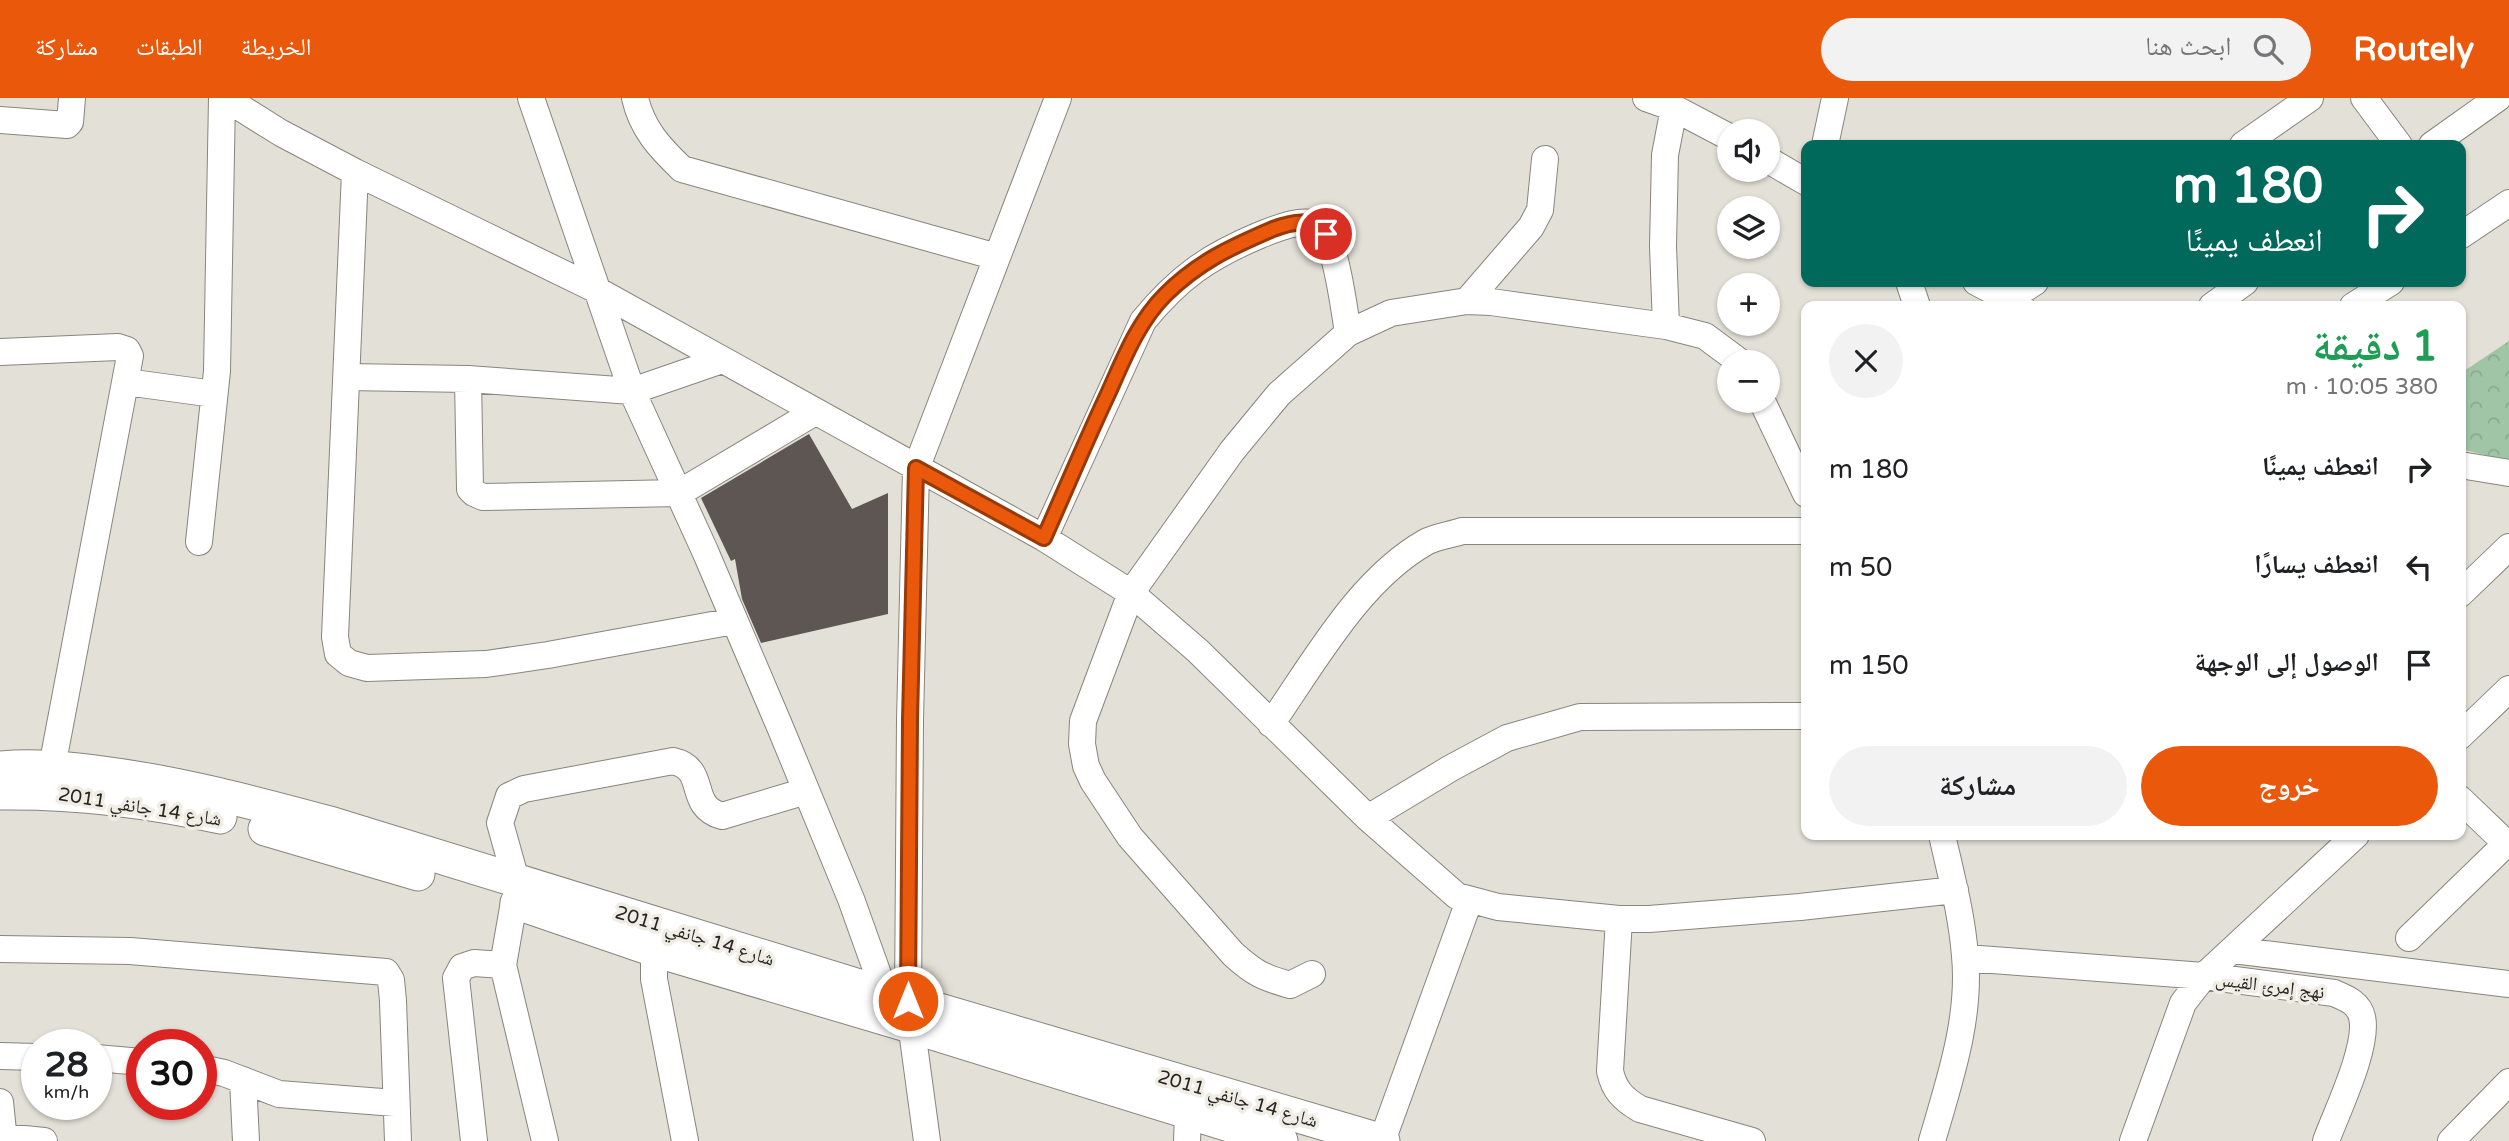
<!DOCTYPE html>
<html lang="ar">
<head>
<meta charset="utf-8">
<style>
	body { margin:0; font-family:"Varela Round","Noto Naskh Arabic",sans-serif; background:#f2f2f2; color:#202124; direction:rtl; height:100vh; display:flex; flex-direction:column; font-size:26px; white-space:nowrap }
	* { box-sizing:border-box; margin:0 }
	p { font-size:23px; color:#757577 }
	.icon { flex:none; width:38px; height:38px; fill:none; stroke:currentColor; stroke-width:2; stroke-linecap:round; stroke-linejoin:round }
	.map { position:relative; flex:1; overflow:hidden; direction:ltr }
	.side { position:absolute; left:1801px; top:203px; width:665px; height:539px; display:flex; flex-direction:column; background:#fff; border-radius:14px; box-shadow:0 2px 5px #0004; direction:rtl }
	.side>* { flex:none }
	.guide { position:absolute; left:1801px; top:42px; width:665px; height:147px; border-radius:14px; box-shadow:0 2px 5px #0004; direction:rtl; background:#00695c; color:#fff; overflow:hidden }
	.controls { position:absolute; left:1717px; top:21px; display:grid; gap:14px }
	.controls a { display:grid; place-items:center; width:63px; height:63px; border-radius:50%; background:#fff; box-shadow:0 2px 5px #0004; font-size:35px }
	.speed { position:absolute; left:21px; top:931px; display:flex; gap:14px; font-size:35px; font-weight:700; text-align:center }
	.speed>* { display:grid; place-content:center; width:91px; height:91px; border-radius:50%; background:#fff; box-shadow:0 2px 5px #0004; line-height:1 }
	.speed small { font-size:18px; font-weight:400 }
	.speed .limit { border:10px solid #d22; background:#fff; color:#111 }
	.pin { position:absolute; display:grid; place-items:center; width:60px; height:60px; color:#fff; margin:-30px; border:4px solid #fff; border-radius:50%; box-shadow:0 2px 7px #0007 }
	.me { position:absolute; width:77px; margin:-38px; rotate:0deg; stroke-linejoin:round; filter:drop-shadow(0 0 5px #0008) }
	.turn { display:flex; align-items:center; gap:24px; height:147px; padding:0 28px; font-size:32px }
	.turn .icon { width:91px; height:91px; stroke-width:2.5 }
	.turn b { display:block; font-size:49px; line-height:60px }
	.round { display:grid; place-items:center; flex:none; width:74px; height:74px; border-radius:37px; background:#f2f2f2 }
	.overview { display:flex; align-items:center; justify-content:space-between; height:119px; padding:0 28px }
	h1 { font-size:42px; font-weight:700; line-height:52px; color:#1e9e55 }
	.button { display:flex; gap:14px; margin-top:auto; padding:14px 28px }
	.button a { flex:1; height:80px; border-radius:42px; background:#ea580c; color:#fff; font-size:28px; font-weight:700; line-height:80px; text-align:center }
	.button a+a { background:#f2f2f2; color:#202124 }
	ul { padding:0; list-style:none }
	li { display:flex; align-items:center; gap:21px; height:98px; padding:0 28px }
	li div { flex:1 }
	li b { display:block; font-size:26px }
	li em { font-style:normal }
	header { display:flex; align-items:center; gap:42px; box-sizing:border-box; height:98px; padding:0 35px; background:#ea580c; color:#fff }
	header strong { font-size:33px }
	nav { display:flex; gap:38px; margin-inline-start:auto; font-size:24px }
	.search { width:490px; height:63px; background:#f2f2f2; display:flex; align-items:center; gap:18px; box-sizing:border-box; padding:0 24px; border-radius:38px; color:#757577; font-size:26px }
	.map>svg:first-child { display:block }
	.forest { fill:url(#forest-crowns) }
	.building { fill:#5e5653 }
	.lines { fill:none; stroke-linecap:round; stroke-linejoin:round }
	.minor-casing { stroke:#89857d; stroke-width:28 }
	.major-casing { stroke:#89857d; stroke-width:35 }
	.minor { stroke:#fff; stroke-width:26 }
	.major { stroke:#fff; stroke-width:33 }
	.route-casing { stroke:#983908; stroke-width:18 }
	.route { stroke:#ea580c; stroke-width:12 }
	.labels { text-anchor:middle; stroke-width:7; stroke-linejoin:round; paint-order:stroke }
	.street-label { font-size:19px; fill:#262522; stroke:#f0ede4 }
</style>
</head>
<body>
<header>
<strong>Routely</strong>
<div class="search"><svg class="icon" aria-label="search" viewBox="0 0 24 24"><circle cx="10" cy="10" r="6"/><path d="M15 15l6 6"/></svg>ابحث هنا</div>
<nav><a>الخريطة</a><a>الطبقات</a><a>مشاركة</a></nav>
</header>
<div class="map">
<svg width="2509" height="1043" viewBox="0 0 2509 1043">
	<defs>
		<pattern id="forest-crowns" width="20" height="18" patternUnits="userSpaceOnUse" patternTransform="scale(1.75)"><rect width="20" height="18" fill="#a0c5a6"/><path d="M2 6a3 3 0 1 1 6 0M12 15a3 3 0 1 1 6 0" fill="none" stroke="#8aa98f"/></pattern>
	</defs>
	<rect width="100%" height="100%" fill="#e3e0d7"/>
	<path class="forest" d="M 2509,243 L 2509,363 L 2461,351 L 2461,275 Z"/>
	<path class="building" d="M 809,336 L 852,411 L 888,395 L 888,516 L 761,545 L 742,501 L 735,461 L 731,463 L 701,400 Z"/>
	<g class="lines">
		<defs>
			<path id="minor" d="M 225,0 L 281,35 L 355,74 L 595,191 L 1044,440 L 1131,495 L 1198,553 L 1368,720 L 1457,798 L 1498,809 L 1619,821 L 1649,821 L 1800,809 L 1955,792
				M 531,0 L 632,293 L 705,453 L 780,629 L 851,801 L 885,896
				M 635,0 C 642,31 660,50 682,71 L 997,159
				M 1646,0 L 1674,10 L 1729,39
				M 2364,0 L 2399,47
				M 0,22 L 67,27 L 70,24 L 72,0
				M 1825,47 L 1835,0
				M 2243,47 L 2310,0
				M 2432,47 L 2498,0
				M 1768,62 L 1806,84
				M 355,74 L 335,539 L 338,556 L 349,565 L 367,570 L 486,566 L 548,557 L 734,523
				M 2460,138 L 2509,105
				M 1909,184 L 1917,208
				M 1976,184 L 2021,208
				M 2007,202 L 2035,184
				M 1467,203 L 1531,129 L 1540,112 L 1545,61
				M 2212,208 L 2245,184
				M 2353,208 L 2391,184
				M 1666,228 L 1663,148 L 1665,57 L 1674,10
				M 0,254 L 118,249 L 127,252 L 130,258 L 52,669
				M 347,279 L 468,281 L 632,293 L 722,262
				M 468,281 L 470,391 L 474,395 L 483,399 L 679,395 L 815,314
				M 126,284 L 214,296
				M 1762,303 L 1806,396
				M 2460,367 L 2509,375
				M 1044,440 L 1143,223 C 1179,179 1208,159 1260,137 C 1278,130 1298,121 1318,126 C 1336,140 1344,211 1348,235
				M 199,444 L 217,273 L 222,0
				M 2460,496 L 2509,449
				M 1271,626 C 1315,563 1359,482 1426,444 C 1437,438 1451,437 1462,433 L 1806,433
				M 2460,638 L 2509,591
				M 2460,701 L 2509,748
				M 1368,720 L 1451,670 L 1507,640 L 1580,619 L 1806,618
				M 516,782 L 500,725 L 509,698 L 524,691 L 673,663 C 709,671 686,708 722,718 L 806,693
				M 514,804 L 503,867 L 545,1043
				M 1619,821 L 1610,973 C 1614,992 1623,1001 1640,1011 L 1752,1043
				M 2409,840 L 2509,743
				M 0,851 L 130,853 L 386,874 L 391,882 L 393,903 L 398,1043
				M 654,852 L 654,881 L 685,1043
				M 2233,852 L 2509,886
				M 1966,860 L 2204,878 L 2334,895 C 2346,900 2359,905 2362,919 C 2369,948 2337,1013 2326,1043
				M 1312,876 L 1290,887 C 1262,879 1254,875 1233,856 L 1130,739 L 1093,683 L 1086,668 L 1082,646 L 1083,623 L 1131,495 L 1232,353 L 1279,296 L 1348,235 L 1391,215 L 1467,203 L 1491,204 L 1666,228 L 1705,238 L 1740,264
				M 0,958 L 37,959
				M 96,960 L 142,964
				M 201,970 L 224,975 L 279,996 L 395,1005
				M 243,982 L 246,1043
				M 0,1004 L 4,1043
				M 4,1039 L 44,1043
				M 474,1043 L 456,880 L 462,869 L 474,865 L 503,867
				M 927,1043 L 908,903 L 910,622 L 916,371 L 1058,0
				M 1187,1043 L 1188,1016
				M 1382,1043 L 1469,803
				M 1932,1043 C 1949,984 1971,921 1965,858 C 1962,817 1951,777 1942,737
				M 2133,1043 L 2183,905 L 2204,878 L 2356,737
				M 2451,1043 L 2509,984"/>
			<path id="major" d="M 0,670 C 33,667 64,670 96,674 C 177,684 255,705 333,726 L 885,896 L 1383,1043
				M 0,695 C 73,694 148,703 220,719
				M 265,731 L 418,776
				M 517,805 L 654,852 L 910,928 L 1281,1043"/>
		</defs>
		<use href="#minor" class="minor-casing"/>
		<use href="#major" class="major-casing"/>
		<use href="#minor" class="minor"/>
		<use href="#major" class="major"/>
	</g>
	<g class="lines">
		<defs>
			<path id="route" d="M 908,903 L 910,622 L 916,370 L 1044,440 C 1065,393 1085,345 1107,298 C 1123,263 1137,225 1165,197 C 1198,164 1231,149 1273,131 C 1289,125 1316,118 1326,136"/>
		</defs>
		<use href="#route" class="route-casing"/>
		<use href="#route" class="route"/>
	</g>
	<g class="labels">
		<g class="street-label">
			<text transform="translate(140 708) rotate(9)" y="7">شارع 14 جانفي 2011</text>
			<text transform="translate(695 837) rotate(17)" y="7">شارع 14 جانفي 2011</text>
			<text transform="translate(2270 887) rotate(7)" y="7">نهج إمرئ القيس</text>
			<text transform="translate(1238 1000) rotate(16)" y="7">شارع 14 جانفي 2011</text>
		</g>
	</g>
</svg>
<div class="controls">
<a><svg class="icon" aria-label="sound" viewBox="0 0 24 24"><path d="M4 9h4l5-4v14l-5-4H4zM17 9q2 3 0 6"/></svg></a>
<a><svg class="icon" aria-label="layers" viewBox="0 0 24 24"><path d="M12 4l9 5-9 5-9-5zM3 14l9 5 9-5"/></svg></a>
<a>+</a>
<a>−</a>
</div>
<div class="speed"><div>28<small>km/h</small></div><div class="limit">30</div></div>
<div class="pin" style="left:1326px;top:136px;background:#d93025"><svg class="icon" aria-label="arrive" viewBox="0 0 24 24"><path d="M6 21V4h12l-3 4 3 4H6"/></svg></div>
<svg class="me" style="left:908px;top:903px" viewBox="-20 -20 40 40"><circle r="17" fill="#ea580c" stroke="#fff" stroke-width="3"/><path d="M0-11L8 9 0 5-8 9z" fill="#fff"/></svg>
<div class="guide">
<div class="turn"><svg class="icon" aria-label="right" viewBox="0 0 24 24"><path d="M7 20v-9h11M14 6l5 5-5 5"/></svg><div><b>180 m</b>انعطف يمينًا</div></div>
</div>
<section class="side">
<div class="overview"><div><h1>1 دقيقة</h1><p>380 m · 10:05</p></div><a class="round"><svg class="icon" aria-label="close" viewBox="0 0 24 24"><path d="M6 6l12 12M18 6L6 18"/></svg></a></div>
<ul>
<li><svg class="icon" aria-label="right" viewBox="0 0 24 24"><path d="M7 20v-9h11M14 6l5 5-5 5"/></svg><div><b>انعطف يمينًا</b></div><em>180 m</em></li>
<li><svg class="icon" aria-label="left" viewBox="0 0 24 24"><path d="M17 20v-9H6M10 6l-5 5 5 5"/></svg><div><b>انعطف يسارًا</b></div><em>50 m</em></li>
<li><svg class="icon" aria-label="arrive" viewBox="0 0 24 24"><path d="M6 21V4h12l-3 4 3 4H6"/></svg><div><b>الوصول إلى الوجهة</b></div><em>150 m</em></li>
</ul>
<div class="button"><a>خروج</a><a>مشاركة</a></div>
</section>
</div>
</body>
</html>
